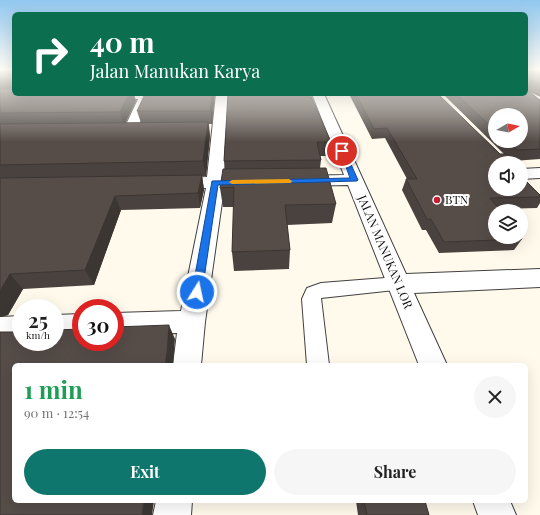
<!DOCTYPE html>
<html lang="en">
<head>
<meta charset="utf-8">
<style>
	body { margin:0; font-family:"Playfair Display",serif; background:#f6f6f6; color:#222; height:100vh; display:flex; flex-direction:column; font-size:15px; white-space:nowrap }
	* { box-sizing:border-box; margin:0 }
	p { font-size:13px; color:#767676 }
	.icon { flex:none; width:22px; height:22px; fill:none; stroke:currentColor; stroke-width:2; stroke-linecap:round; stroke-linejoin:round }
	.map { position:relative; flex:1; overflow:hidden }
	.details { position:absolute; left:12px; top:363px; width:516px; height:140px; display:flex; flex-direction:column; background:#fff; border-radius:6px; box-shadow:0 4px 16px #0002 }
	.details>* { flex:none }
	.guide { position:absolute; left:12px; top:12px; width:516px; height:84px; border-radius:6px; box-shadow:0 4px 16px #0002; background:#0b6e4f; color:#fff; overflow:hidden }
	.needle { width:26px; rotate:81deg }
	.fabs { position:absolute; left:488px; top:108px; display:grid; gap:8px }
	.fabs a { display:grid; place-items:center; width:40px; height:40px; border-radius:50%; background:#fff; box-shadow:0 4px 16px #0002; font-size:20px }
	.speed { position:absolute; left:12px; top:299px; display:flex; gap:8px; font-size:20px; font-weight:700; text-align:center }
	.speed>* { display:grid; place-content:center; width:52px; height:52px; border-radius:50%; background:#fff; box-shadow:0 4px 16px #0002; line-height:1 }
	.speed small { font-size:10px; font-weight:400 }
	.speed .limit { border:6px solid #d22; background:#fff; color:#111 }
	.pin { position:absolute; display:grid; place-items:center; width:34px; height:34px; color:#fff; margin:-17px; border:2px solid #fff; border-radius:50%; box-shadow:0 1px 4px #0007 }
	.me { position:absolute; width:44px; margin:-22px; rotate:10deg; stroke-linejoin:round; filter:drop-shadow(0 0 3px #0008) }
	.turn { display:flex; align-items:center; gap:14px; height:84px; padding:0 12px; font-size:18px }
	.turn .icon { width:52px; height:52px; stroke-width:2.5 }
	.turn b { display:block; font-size:28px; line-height:34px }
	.round { display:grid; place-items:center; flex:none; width:42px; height:42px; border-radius:21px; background:#f6f6f6 }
	.headline { display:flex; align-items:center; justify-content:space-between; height:68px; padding:0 12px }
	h1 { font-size:24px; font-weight:700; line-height:30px; color:#1e9e55 }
	.cta { display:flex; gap:8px; margin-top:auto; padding:8px 12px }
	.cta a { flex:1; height:46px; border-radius:24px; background:#0f766e; color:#fff; font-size:16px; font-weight:700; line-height:46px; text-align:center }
	.cta a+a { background:#f6f6f6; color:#222 }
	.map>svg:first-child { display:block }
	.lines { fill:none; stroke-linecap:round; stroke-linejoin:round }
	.service-casing { stroke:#404040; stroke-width:2 }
	.minor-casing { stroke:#404040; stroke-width:2 }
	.service { fill:#fff; fill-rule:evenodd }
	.minor { fill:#fff; fill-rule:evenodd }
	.wall { fill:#4a423f; fill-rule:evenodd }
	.shaded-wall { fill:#3c3633 }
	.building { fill:#564d49; stroke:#3c3633 }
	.route { fill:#1a73e8; stroke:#114b97 }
	.slow { fill:#f59e0b }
	.poi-dot { fill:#c31f33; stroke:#fff; stroke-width:1.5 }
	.labels { text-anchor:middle; stroke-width:4; stroke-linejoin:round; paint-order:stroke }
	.poi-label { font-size:12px; fill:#0d0d0d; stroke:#fff; text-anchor:start }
	.street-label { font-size:12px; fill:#0d0d0d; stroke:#fff }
</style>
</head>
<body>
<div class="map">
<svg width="540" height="515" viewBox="0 0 540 515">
	<rect width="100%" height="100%" fill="#fffaec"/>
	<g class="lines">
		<defs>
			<path id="service" d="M 398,277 L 404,279 L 407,284 L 404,289 L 321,298 L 329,365 L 307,365 L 302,299 L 307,288 L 321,283 Z"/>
			<path id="minor" d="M 100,94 L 152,94 L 135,134 L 125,134 L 123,131 L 138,99 L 105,99 L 101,98 Z
				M 216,94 L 228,94 L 224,177 L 257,178 L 260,182 L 257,186 L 224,188 L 205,322 L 201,365 L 173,365 L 177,333 L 115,335 L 115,313 L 181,311 L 206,188 L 167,187 L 164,183 L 167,179 L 207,177 Z
				M 312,94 L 324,94 L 406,274 L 540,269 L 540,287 L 414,293 L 447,365 L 419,365 L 348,185 L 299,186 L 293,185 L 290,181 L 293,177 L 299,176 L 344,175 Z
				M 540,168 L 540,178 L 521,179 L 521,169 Z
				M 81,314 L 81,336 L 55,337 L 55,315 Z
				M 21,316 L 21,338 L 0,339 L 0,317 Z
				M 156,501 L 192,501 L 191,515 L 153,515 Z
				M 473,501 L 510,501 L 516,515 L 478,515 Z"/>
		</defs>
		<use href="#service" class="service-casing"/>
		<use href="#minor" class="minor-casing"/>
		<use href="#service" class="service"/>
		<use href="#minor" class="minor"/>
	</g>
	<path class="wall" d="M 0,70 L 14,70 L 14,94 L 136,101 L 125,123 L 141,123 L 137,111 L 215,94 L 212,124 L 209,124 L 210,136 L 206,176 L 202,176 L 204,190 L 200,208 L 121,210 L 94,285 L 23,289 L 8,315 L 0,317 Z
		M 526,70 L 540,70 L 540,97 L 530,92 L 540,100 L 540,159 L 513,161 L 524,179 L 540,195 L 540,203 L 537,208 L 499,209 L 522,239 L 514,250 L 439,253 L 426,230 L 422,230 L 402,190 L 406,179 L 407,179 L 385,138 L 372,139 L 349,94 L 438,94 L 500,154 L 504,154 L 443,94 L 526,94 ZM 495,115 L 521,141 L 495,141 Z
		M 228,94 L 331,142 L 329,156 L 320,156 L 321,160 L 320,168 L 336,204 L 332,223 L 287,225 L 290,250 L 289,269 L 234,271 L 232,252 L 234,207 L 223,207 L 220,188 L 225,169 L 224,161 Z
		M 356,501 L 425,501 L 429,515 L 358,515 Z"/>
	<path class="shaded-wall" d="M 8,78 L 14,90 L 0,92 L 0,79 Z
		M 529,83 L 526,90 L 526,84 Z
		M 129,94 L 134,94 L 136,101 L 124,126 L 120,112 Z
		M 212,94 L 215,94 L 212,124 L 210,111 Z
		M 208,122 L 210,136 L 206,176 L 203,161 Z
		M 202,175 L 204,190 L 200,208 L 198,193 Z
		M 115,196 L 121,210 L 94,285 L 85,270 Z
		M 10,274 L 23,289 L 8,315 L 0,317 L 0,291 Z
		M 169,325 L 175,339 L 173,365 L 165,365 Z
		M 144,501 L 154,501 L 152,515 L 142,515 Z"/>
	<path class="building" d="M 0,70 L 14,70 L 14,80 L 9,80 L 8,78 L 0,79 Z
		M 526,70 L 540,70 L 540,85 L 531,80 L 529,83 L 526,84 Z
		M 0,89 L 14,89 L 14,94 L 129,94 L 120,112 L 0,113 Z
		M 526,89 L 540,100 L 540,149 L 517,150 L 507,141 L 521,141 L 521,115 L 495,115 L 495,130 L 456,94 L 526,94 Z
		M 145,94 L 212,94 L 210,111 L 137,111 Z
		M 228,94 L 310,94 L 331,142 L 317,142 L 321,160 L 224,161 Z
		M 356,94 L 438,94 L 500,154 L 507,154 L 516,163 L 495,163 L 495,189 L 521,189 L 521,168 L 526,174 L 524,179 L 540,195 L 540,197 L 490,198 L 501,211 L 495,211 L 495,237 L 521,237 L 522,239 L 444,242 L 431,219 L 427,219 L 406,179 L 417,179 L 387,128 L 374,129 Z
		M 208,122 L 203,161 L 0,165 L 0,124 Z
		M 326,168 L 336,204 L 285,205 L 290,250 L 232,252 L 234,187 L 220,188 L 223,169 Z
		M 202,175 L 198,193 L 115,196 L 85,270 L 10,274 L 0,291 L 0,178 Z
		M 169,325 L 167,353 L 165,365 L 14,365 L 14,501 L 144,501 L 142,515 L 0,515 L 0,332 L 21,332 L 21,342 L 55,342 L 55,330 L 81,329 L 81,342 L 115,342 L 115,327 Z
		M 364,501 L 425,501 L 429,515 L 367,515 Z"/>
	<linearGradient id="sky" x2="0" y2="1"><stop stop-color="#91c7ef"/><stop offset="0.49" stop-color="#fffdf6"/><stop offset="1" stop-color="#fffdf6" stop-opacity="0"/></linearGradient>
	<rect width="540" height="142" fill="url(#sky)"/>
	<path class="route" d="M 340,150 L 345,151 L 358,180 L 357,181 L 218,185 L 202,292 L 197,296 L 193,295 L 192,292 L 212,181 L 350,178 Z"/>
	<path class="slow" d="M 289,179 L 292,181 L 291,183 L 232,184 L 229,182 L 232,180 Z"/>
	<circle class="poi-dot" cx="437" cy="200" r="4"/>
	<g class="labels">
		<g class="poi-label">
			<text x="445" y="204">BTN</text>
		</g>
		<g class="street-label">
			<text transform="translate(385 252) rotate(67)" y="4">JALAN MANUKAN LOR</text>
		</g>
	</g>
</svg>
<div class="fabs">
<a><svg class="needle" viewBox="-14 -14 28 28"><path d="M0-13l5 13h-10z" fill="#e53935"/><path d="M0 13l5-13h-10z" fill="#767676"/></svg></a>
<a><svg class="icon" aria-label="sound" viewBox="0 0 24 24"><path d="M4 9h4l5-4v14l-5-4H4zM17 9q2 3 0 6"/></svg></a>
<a><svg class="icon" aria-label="layers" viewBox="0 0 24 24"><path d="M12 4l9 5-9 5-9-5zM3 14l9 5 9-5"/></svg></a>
</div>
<div class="speed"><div>25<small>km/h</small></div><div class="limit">30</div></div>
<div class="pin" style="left:342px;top:151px;background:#d93025"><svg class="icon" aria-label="arrive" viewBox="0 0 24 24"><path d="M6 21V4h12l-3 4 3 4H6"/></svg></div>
<svg class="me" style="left:197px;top:292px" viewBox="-20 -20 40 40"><circle r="17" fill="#1a73e8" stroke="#fff" stroke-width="3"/><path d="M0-11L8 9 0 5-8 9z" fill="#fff"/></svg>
<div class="guide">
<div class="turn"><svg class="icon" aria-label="right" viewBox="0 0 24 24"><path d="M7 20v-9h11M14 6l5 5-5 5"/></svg><div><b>40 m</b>Jalan Manukan Karya</div></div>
</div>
<section class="details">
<div class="headline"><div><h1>1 min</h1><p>90 m · 12:54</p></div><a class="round"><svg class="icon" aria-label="close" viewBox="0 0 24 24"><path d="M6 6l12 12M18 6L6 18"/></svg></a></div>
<div class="cta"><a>Exit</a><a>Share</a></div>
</section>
</div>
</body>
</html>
